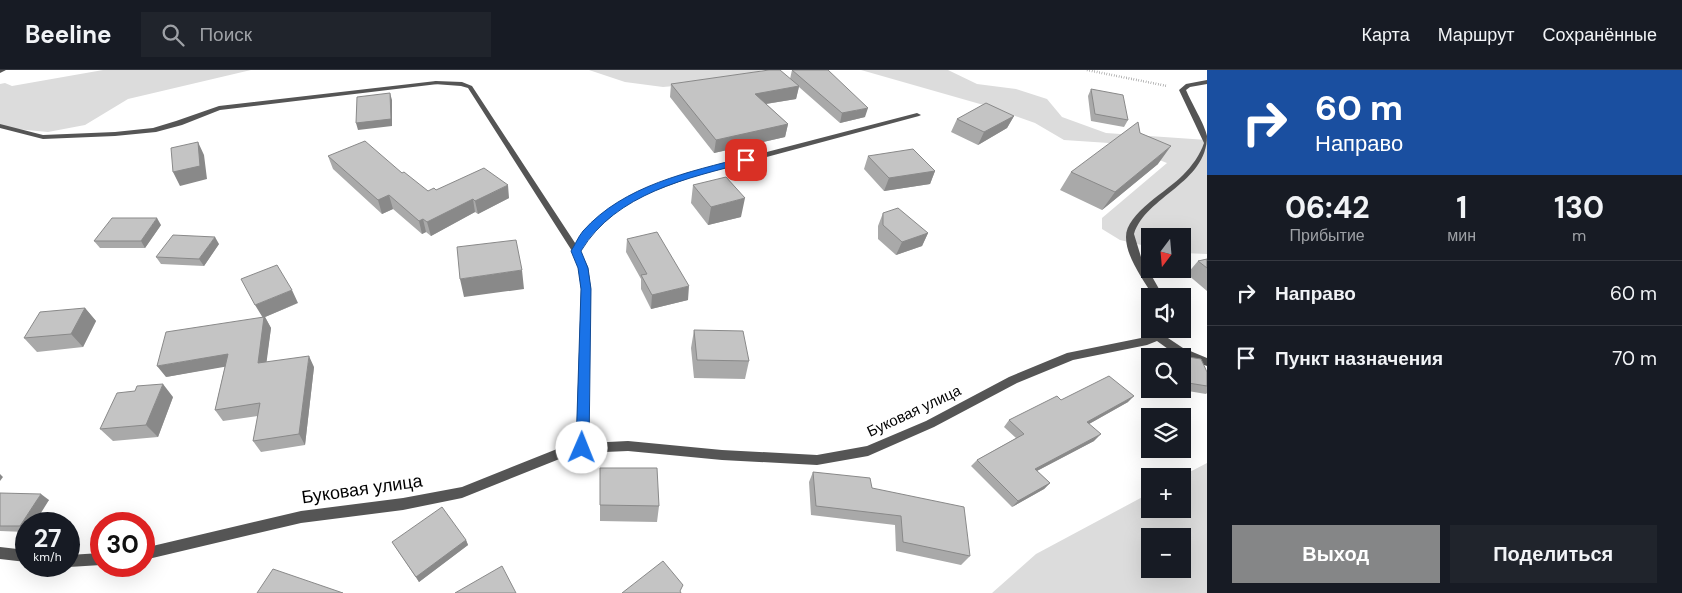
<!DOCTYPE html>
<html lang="ru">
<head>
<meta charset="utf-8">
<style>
	body { margin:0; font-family:"DM Sans",sans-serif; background:#20242c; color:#f1f3f6; height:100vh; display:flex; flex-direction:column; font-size:19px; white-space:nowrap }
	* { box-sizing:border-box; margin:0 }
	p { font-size:16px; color:#9ea1a6 }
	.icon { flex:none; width:28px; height:28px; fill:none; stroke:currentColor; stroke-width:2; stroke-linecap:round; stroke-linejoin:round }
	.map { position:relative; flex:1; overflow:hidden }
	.details { display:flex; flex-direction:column; background:#171b24; width:475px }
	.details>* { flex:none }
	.top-card { background:#1a4fa0; color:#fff; overflow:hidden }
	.needle { width:32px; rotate:196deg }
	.tools { position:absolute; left:1141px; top:158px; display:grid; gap:10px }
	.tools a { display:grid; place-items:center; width:50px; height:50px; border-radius:0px; background:#171b24; box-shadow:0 5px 20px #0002; font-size:25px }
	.speed { position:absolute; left:15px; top:442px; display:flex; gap:10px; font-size:25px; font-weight:700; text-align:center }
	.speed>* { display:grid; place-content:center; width:65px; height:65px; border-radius:50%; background:#171b24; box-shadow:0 5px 20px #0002; line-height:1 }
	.speed small { font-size:12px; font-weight:400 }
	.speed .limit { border:8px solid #d22; background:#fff; color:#111 }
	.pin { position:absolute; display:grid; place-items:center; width:42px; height:42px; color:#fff; margin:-21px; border-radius:10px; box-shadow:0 2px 8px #0006 }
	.me { position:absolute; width:55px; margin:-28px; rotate:1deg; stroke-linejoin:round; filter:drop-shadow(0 0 4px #0008) }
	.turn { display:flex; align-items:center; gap:18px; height:105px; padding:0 25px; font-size:22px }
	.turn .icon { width:65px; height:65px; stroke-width:2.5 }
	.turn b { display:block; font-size:35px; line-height:42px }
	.eta { display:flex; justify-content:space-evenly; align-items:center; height:85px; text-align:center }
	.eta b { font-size:30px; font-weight:700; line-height:35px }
	.cta { display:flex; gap:10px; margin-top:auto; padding:10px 25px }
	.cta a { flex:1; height:58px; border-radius:0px; background:#858687; color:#fff; font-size:20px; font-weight:700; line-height:58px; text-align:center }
	.cta a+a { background:#20242c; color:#f1f3f6 }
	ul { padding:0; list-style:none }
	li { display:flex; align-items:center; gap:15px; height:65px; padding:0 25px; border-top:1px solid #363941 }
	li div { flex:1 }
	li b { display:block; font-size:19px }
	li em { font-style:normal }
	header { display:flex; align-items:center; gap:30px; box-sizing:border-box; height:70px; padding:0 25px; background:#171b24; border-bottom:1px solid #363941 }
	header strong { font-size:24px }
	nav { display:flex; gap:28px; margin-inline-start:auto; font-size:18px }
	.search { width:350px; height:45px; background:#20242c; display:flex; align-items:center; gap:12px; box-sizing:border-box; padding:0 18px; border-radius:0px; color:#9ea1a6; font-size:19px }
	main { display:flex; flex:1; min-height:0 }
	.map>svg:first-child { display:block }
	.green { fill:#dcdcdc; fill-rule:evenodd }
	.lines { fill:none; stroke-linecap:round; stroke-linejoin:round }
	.path { stroke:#777; stroke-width:2.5; stroke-dasharray:0.5 2; stroke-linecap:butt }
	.lane { fill:#555; fill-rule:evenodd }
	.street { fill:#555; fill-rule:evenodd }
	.wall { fill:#a9a9a9 }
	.shaded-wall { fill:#898989 }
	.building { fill:#c4c4c4; stroke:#898989 }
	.route { fill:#1a73e8; stroke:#114b97 }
	.labels { text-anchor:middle; stroke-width:5; stroke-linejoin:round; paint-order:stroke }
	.street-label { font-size:15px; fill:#000; stroke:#fff }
	.near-street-label { font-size:18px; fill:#000; stroke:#fff }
</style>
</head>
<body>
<header>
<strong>Beeline</strong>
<div class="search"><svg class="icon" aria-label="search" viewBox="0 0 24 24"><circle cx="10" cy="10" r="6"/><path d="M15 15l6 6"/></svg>Поиск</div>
<nav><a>Карта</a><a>Маршрут</a><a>Сохранённые</a></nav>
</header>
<main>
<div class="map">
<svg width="1207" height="523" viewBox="0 0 1207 523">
	<rect width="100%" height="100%" fill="#fff"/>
	<path class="green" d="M 103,0 L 251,0 L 128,29 L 85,55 L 48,62 L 5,58 L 0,55 L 0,14 L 5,13 L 12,16 Z
		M 589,0 L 762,0 L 729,11 L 663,17 L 625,12 Z
		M 861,0 L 948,0 L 977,14 L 1016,19 L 1047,29 L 1062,47 L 1106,63 L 1207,70 L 1207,184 L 1183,183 L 1182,166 L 1150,166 L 1150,177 L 1120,170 L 1102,159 L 1102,148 L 1167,93 L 1126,77 L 1109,73 L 1064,70 L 1035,53 L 987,36 Z
		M 1207,393 L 1207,523 L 992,523 L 1036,484 L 1150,423 L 1150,439 L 1182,439 L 1182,406 ZM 1150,466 L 1182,466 L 1182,499 L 1150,499 Z"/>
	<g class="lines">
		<path class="path" d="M 1087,0 L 1167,16"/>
		<path class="lane" d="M 436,11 L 438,12 L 438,14 L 220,40 L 182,55 L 156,62 L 115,66 L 43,69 L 0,58 L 0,54 L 43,65 L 115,62 L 153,58 L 176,51 L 219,36 Z
			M 917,43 L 921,45 L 919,46 L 692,107 L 649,123 L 621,138 L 589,166 L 579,183 L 573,183 L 572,181 L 583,162 L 615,134 L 643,119 L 686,103 Z"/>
		<path class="street" d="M 0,0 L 6,0 L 0,3 Z
			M 1207,10 L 1207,14 L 1190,17 L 1186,20 C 1191,32 1205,55 1207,66 C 1207,113 1146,126 1134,164 L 1141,187 L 1163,226 L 1153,226 C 1143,209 1126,187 1126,167 C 1126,143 1168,121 1183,105 C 1192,96 1200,85 1204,73 L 1179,20 L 1186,14 Z
			M 436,11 L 462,12 L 472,16 L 579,179 L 588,197 L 591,219 L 588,373 L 628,371 L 722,380 L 817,385 L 867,376 L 926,351 L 1009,307 L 1067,283 L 1146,267 L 1154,264 L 1160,259 L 1171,259 L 1165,266 L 1183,278 L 1207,288 L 1207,296 L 1175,284 L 1157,271 L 1147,275 L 1073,290 L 1017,313 L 934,357 L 868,386 L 817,395 L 722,390 L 628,381 L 582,383 L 562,388 L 462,428 L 403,440 L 301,453 L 144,490 L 144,478 L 301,441 L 403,428 L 462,417 L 557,379 L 576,374 L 581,219 L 578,197 L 572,181 L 468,18 L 461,16 L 434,14 L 434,12 Z
			M 0,477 L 26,480 L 26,492 L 0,489 Z
			M 101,483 L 101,495 L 69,497 L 66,496 L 69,496 L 69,485 Z"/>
	</g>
	<path class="wall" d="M 792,0 L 865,47 L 840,53 L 799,17 L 796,29 L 766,34 L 788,54 L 785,67 L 714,83 L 670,27 L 671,14 L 790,9 Z
		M 1091,19 L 1128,50 L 1124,57 L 1091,51 L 1088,26 Z
		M 1014,46 L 1007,58 L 978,75 L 951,62 L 957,49 Z
		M 1140,63 L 1158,94 L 1102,140 L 1060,120 L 1071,102 Z
		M 328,86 L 428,121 L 436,120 L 509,128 L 478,144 L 475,142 L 431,166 L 426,162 L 422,164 L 393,139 L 382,144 L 333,99 Z
		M 868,86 L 935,101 L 930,114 L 884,121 L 864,99 Z
		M 693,115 L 741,147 L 708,155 L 691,133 Z
		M 883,143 L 928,163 L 922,176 L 896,185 L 878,169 L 878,156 Z
		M 161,155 L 145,178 L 100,178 L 94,171 Z
		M 627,169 L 688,230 L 651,239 L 641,219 L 641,209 L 626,182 Z
		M 219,174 L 204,196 L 161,194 L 156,187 Z
		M 1207,189 L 1207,221 L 1187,204 L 1198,191 Z
		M 298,233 L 265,247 L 271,258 L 266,292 L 314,297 L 305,375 L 261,382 L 253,371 L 258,346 L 223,351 L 215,340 L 225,296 L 166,307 L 262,247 Z
		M 85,238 L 96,251 L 83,277 L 37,282 L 24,268 Z
		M 694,260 L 749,291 L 745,309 L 694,308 L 691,278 Z
		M 1182,286 L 1207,302 L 1207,323 L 1206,324 L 1176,319 L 1182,319 Z
		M 173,327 L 158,367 L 113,371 L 100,359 Z
		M 1061,330 L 1128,332 L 1089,354 L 1094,371 L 1037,401 L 1050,413 L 1044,419 L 1012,437 L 971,396 L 977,390 L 1016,368 L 1004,357 L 1009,350 Z
		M 600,398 L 659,436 L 657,452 L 600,451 Z
		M 813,402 L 872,418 L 970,486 L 961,495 L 896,481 L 895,455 L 811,445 L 809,412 Z
		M 0,423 L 49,430 L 26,454 L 26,462 L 0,461 Z
		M 466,470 L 468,475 L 419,512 L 392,472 Z"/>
	<path class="shaded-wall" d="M 799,16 L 796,29 L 753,36 L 755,24 Z
		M 390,23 L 392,30 L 392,56 L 358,60 L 356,53 Z
		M 868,38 L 865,47 L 840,53 L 842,43 Z
		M 1014,46 L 1007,58 L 978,75 L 984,62 Z
		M 788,54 L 785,67 L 714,83 L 716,70 Z
		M 198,72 L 204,85 L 207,109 L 180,116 L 173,102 Z
		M 1171,76 L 1158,94 L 1102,140 L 1115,122 Z
		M 935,101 L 930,114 L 884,121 L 889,108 Z
		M 508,115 L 509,128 L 478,144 L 475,131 Z
		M 389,125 L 393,139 L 382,144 L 378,130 Z
		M 745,128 L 741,147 L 708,155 L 711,137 Z
		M 473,129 L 475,142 L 431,166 L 427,152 Z
		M 157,148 L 161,155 L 145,178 L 141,171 Z
		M 423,149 L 426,162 L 422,164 L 419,151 Z
		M 928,163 L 922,176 L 896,185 L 902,172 Z
		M 215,167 L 219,174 L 204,196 L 199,189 Z
		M 522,200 L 524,219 L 464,227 L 460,209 Z
		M 689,216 L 688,230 L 651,239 L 652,225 Z
		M 292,220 L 298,233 L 265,247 L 271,258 L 265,304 L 258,293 L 263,248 L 255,235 Z
		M 85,238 L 96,251 L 83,277 L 71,264 Z
		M 228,284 L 235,295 L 166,307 L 157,296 Z
		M 309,286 L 314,297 L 305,375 L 299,364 Z
		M 163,314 L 173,327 L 158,367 L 146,355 Z
		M 1134,326 L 1128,332 L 1080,359 L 1087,352 Z
		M 1101,364 L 1094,371 L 1029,405 L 1035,399 Z
		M 0,404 L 3,407 L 0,411 Z
		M 1050,413 L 1044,419 L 1012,437 L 1018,431 Z
		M 41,424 L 49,430 L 34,454 L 26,454 L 26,460 L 20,456 Z
		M 466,470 L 468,475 L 419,512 L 416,507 Z"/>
	<path class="building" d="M 769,0 L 780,0 L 799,16 L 755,24 L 788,54 L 716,70 L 671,14 Z
		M 792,0 L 828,0 L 868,38 L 842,43 Z
		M 1091,19 L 1123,25 L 1128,50 L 1095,44 Z
		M 390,23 L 391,49 L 356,53 L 357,27 Z
		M 986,33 L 1014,46 L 984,62 L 957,49 Z
		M 1138,52 L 1140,63 L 1171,76 L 1115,122 L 1071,102 Z
		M 365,71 L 402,103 L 404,102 L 428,121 L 434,118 L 436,120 L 484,98 L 508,115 L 475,131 L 473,129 L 427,152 L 423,149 L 419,151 L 389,125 L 378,130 L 328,86 Z
		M 198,72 L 200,96 L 173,102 L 171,78 Z
		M 913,79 L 935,101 L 889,108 L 868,86 Z
		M 726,107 L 745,128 L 711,137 L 693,115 Z
		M 898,138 L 928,163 L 902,172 L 883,155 L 883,143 Z
		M 112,148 L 157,148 L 141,171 L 94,171 Z
		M 657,162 L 689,216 L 652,225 L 641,205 L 647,204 L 627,169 Z
		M 173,165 L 215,167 L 199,189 L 156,187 Z
		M 516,170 L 522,200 L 460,209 L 457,177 Z
		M 1207,189 L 1207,198 L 1198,191 Z
		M 277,195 L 292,220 L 255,235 L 241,209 Z
		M 85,238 L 71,264 L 24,268 L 40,242 Z
		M 264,247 L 258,293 L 309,286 L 299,364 L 253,371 L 260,333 L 215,340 L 228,284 L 157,296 L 166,262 Z
		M 694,260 L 743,261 L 749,291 L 697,290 Z
		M 1163,283 L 1182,286 L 1165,286 Z
		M 1182,286 L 1201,289 L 1207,302 L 1207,316 L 1182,312 Z
		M 1109,306 L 1134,326 L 1087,352 L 1101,364 L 1035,399 L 1050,413 L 1018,431 L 977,390 L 1024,364 L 1009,350 L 1057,326 L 1061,330 Z
		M 163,314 L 146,355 L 100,359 L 117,323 L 135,321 L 137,316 Z
		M 600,398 L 657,398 L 659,436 L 600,435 Z
		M 813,402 L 870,408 L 872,418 L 964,437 L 970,486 L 903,472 L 901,446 L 816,436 Z
		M 0,423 L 41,424 L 20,456 L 0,456 Z
		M 442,437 L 466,470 L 416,507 L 392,472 Z
		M 663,491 L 683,515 L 680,521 L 681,523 L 622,523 Z
		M 502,496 L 516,523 L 455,523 Z
		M 273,499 L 343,523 L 257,523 Z"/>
	<path class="route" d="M 746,87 L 749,88 L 749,92 C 688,108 616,123 581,181 L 588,198 L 591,219 L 589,378 L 587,382 L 582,384 L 578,382 L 576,378 L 581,219 L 578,198 L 571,181 C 575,175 578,167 583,161 C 624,115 689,102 746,87 Z"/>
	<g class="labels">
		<g class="street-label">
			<text transform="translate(914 341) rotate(-25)" y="5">Буковая улица</text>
		</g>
		<g class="near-street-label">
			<text transform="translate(362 419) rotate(-8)" y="6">Буковая улица</text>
		</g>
	</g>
</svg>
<div class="tools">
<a><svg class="needle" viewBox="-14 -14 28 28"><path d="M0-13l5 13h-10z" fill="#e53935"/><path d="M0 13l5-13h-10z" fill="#9ea1a6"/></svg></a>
<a><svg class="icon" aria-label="sound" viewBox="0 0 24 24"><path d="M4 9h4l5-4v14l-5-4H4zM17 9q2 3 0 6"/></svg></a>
<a><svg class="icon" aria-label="search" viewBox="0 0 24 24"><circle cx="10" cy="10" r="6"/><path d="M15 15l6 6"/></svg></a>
<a><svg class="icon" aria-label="layers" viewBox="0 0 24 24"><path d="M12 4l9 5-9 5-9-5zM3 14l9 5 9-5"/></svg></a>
<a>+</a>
<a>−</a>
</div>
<div class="speed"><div>27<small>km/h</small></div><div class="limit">30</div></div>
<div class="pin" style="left:746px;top:90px;background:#d93025"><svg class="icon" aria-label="arrive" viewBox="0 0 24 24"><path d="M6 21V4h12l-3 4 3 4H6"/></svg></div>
<svg class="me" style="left:582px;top:378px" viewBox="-20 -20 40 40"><circle r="19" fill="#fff"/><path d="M0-13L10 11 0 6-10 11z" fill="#1a73e8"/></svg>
</div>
<section class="details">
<div class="top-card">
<div class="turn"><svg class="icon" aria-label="right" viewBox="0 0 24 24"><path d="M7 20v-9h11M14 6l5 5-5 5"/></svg><div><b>60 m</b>Направо</div></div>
</div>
<div class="eta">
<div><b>06:42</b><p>Прибытие</p></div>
<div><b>1</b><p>мин</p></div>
<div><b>130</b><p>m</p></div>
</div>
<ul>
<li><svg class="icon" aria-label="right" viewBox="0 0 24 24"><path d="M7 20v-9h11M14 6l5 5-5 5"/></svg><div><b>Направо</b></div><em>60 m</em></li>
<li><svg class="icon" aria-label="arrive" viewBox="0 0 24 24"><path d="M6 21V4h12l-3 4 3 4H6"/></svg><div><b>Пункт назначения</b></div><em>70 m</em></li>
</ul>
<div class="cta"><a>Выход</a><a>Поделиться</a></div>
</section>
</main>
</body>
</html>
